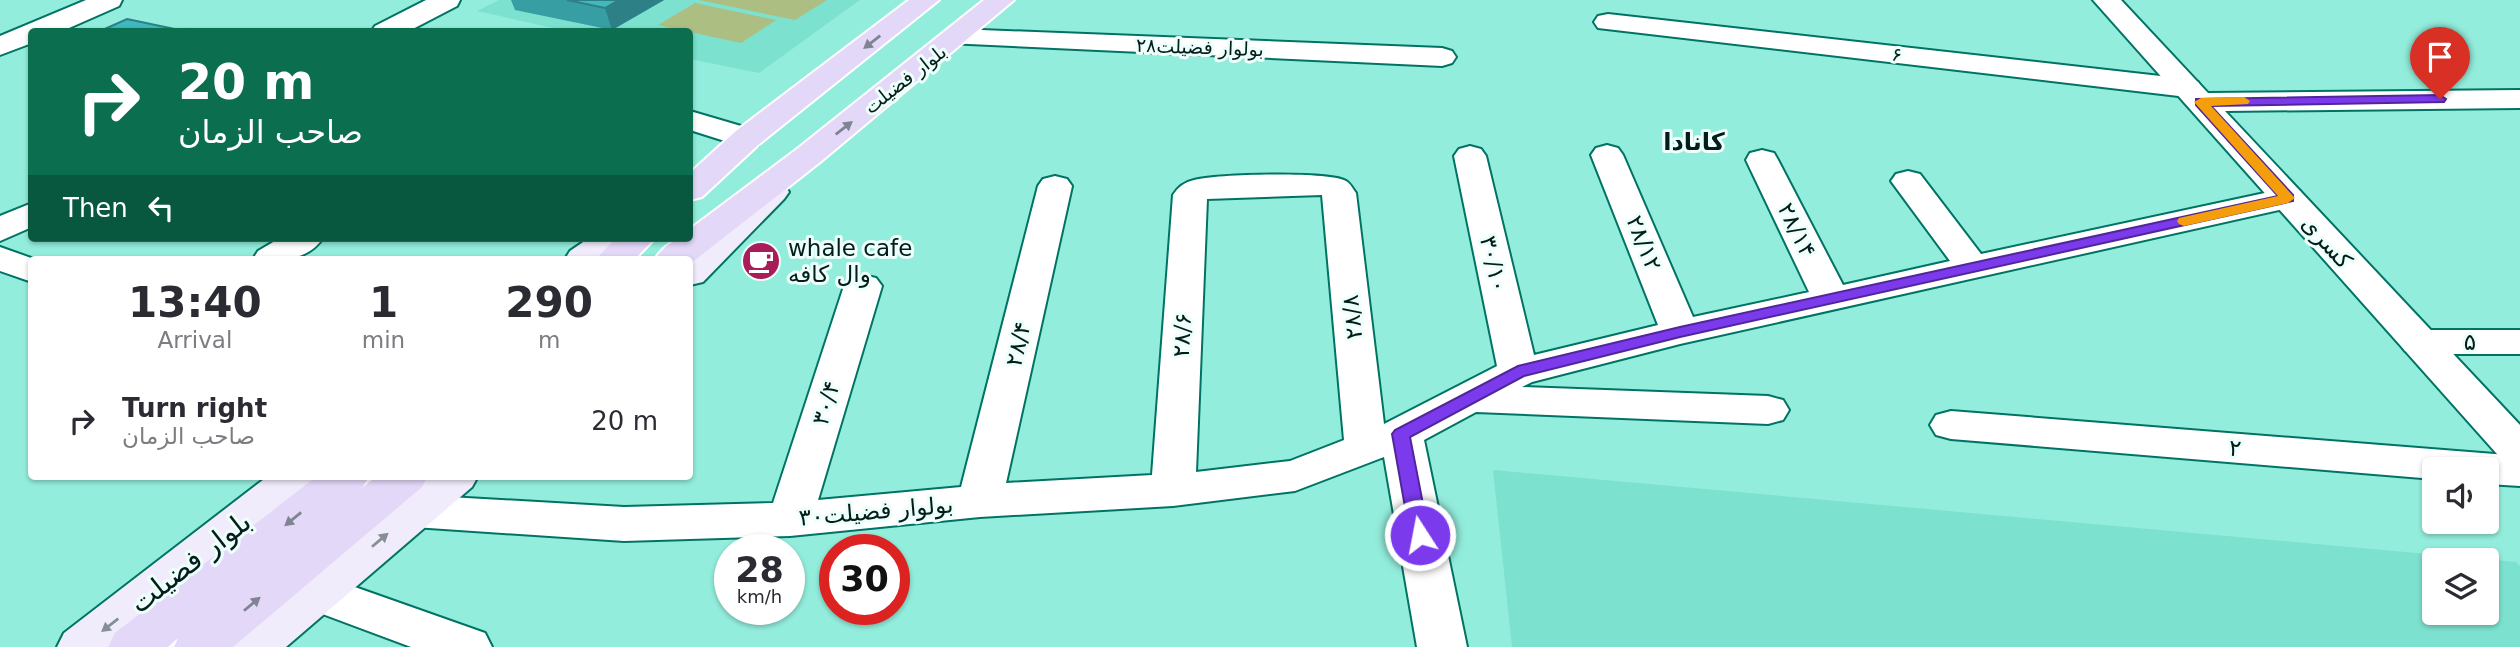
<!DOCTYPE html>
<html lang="en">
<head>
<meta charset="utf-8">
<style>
	body { margin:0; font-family:"DejaVu Sans",Vazirmatn,sans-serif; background:#f2f2f3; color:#2b2b33; height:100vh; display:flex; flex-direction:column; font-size:26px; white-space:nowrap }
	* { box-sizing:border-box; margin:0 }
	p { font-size:23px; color:#7c7c81 }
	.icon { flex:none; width:38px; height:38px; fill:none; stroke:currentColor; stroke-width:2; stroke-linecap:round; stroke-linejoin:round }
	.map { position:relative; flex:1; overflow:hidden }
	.sheet { position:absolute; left:28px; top:256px; width:665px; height:224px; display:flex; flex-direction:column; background:#fff; border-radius:7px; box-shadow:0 2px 5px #0004 }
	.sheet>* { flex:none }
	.top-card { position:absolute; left:28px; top:28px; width:665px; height:214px; border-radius:7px; box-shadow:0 2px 5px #0004; background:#0b6e4f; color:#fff; overflow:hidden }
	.buttons { position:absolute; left:2422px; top:457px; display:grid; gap:14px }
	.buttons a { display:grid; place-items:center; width:77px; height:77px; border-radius:7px; background:#fff; box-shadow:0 2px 5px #0004; font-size:35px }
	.speed { position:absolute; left:714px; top:534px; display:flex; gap:14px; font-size:35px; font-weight:700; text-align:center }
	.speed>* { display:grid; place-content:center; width:91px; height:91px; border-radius:50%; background:#fff; box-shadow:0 2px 5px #0004; line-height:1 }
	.speed small { font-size:18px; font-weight:400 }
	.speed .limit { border:10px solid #d22; background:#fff; color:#111 }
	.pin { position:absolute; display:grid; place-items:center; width:60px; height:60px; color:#fff; margin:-72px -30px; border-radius:50% 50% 50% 0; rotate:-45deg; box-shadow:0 0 7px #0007 }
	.pin .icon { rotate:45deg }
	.me { position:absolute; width:77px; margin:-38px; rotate:349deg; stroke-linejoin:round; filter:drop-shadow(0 0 5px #0008) }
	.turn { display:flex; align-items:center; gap:24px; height:147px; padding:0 35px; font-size:32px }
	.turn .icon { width:91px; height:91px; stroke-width:2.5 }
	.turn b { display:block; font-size:49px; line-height:60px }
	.then { display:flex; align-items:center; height:66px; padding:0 35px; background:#0003; gap:14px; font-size:26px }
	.eta { display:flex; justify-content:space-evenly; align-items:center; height:119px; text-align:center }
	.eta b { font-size:42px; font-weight:700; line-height:49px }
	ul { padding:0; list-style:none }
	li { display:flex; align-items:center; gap:21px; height:91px; padding:0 35px }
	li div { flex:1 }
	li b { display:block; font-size:26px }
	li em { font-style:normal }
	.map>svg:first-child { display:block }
	.built { fill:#7ce1cf; fill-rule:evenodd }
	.green { fill:#adbe82 }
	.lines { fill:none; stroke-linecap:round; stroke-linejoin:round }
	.minor-casing { stroke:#007365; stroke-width:4 }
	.tertiary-casing { stroke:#007365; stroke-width:4 }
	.secondary-casing { stroke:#007365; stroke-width:4 }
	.primary-casing { stroke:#fff; stroke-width:4 }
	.minor { fill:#fff; fill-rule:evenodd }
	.tertiary { fill:#fff; fill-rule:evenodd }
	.secondary { fill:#f1ecfb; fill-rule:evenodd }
	.primary { fill:#e3d8f8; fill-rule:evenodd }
	.wall { fill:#379ea4 }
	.shaded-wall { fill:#2d8186 }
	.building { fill:#40b8bf; stroke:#2d8186; stroke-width:2 }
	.oneway { fill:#7e8494 }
	.oneway2 { fill:#858f96 }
	.route { fill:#7c3aed; stroke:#51269a; stroke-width:2 }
	.slow { fill:#f59e0b }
	.labels { text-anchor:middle; stroke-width:6; stroke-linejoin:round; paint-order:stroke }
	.far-street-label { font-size:19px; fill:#021e1a; stroke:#eefefb }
	.street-label { font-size:23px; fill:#021e1a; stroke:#eefefb }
	.poi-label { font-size:23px; fill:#021e1a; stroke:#eefefb; text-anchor:start }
	.neighbourhood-label { font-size:24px; font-weight:bold; fill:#021e1a; stroke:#eefefb }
	.near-street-label { font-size:28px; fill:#021e1a; stroke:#eefefb }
</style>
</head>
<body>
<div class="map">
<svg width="2520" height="647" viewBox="0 0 2520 647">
	<rect width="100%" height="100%" fill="#93eddc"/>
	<path class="built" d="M 499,0 L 860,0 L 759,73 L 690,59 L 690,32 L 567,31 L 477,11 Z
		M 1493,470 L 2516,562 L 2520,566 L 2520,647 L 1512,647 ZM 2434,560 L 2487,560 L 2487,612 L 2434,612 Z"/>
	<path class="green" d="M 699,0 L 827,0 L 795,20 Z
		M 695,3 L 776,20 L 741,43 L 658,25 Z"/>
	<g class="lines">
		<defs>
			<path id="minor" d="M 86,0 L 122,0 L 119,6 L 60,32 L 32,32 L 32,43 L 0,55 L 0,36 Z
				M 426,0 L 460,0 L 457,6 L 407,32 L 371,32 L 375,26 Z
				M 1608,14 L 2187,79 L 2198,82 L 2202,88 L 2198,94 L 2187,97 L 1598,28 L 1594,22 L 1598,16 Z
				M 957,29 L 1442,48 L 1452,51 L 1456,57 L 1452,63 L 1442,66 L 947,43 L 943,37 L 947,31 Z
				M 690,111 L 758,131 L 763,138 L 758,145 L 747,148 L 690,130 Z
				M 1607,145 L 1618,148 L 1623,155 L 1693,317 L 1809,292 L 1746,160 L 1750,153 L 1762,150 L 1774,153 L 1778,160 L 1843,285 L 1950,261 L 1891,181 L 1896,174 L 1908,171 L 1920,174 L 1981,254 L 2288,188 L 2300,191 L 2305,198 L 2300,205 L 2288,208 L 1680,344 L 1532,382 L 1522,387 L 1768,396 L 1783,400 L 1789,410 L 1783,420 L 1768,424 L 1476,412 L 1424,440 L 1467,647 L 1417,647 L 1384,457 L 1295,491 L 1173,506 L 980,517 L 790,536 L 624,541 L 414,527 L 398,523 L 391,511 L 398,499 L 414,495 L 624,507 L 773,503 L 844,286 L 850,278 L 863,275 L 876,278 L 882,286 L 818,500 L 961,487 L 1038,186 L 1043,179 L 1055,176 L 1067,179 L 1072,186 L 1006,483 L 1152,475 L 1173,195 C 1178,187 1185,182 1194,180 C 1214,174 1331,171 1346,181 C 1350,183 1353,189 1356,193 L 1384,424 L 1497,366 L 1454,156 L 1459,149 L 1470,146 L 1481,149 L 1486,156 L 1534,355 L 1658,325 L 1591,155 L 1596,148 ZM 1322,195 L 1344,440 L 1290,461 L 1196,472 L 1207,199 Z
				M 32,203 L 32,227 L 0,241 L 0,216 Z
				M 280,238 L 323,238 C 306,263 280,259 253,259 L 258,251 Z
				M 0,247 L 34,259 L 32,259 L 32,282 L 0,271 Z
				M 2419,330 L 2520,330 L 2520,354 L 2419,354 L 2405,351 L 2399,342 L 2405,333 Z
				M 1951,411 L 2520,456 L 2520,486 L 2487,484 L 2487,469 L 2434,469 L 2434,479 L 1951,439 L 1936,435 L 1930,425 L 1936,415 Z
				M 318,574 L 485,633 L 492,647 L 411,647 L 301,606 L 294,593 L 301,580 Z"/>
			<path id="tertiary" d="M 2093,0 L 2121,0 L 2208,93 L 2520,90 L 2520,108 L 2225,111 L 2520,425 L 2520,467 L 2505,463 Z"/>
			<path id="secondary" d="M 772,182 L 784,185 L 789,192 L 784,199 L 703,282 L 690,285 L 690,259 L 684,259 L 760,185 Z
				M 589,238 L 630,238 C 612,264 593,259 565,259 L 570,251 Z
				M 268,476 L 320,476 L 314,487 L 117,647 L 57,647 L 64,633 Z
				M 427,476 L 478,476 L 472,487 L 286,647 L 227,647 L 234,633 Z"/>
			<path id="primary" d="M 909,0 L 939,0 L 758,145 L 702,197 L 690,200 L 690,173 L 736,131 Z
				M 984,0 L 1014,0 L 819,163 L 690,264 L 690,259 L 655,259 C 664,246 674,238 690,238 L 690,229 L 797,149 Z
				M 616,238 L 655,238 L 635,259 L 596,259 Z
				M 317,476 L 369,476 L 363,487 L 337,508 L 377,476 L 428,476 L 422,487 L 233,647 L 174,647 L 178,638 L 168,647 L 108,647 L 115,633 Z"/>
		</defs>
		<use href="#minor" class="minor-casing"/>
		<use href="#tertiary" class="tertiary-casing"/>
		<use href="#secondary" class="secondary-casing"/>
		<use href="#primary" class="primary-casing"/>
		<use href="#minor" class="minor"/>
		<use href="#tertiary" class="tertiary"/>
		<use href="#secondary" class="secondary"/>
		<use href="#primary" class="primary"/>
	</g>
	<path class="wall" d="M 511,0 L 664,0 L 612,30 L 515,10 Z"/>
	<path class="shaded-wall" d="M 619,0 L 664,0 L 612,30 L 605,8 Z"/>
	<path class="building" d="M 567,0 L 619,0 L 605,8 Z
		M 127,19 L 184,31 L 189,29 L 190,32 L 98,32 Z"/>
	<defs><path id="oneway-solid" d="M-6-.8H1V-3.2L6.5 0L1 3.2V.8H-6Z" transform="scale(1.75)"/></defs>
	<g class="oneway">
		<use href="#oneway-solid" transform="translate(872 42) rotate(142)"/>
		<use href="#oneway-solid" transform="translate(844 128) rotate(-38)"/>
		<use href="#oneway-solid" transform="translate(293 519) rotate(141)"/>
		<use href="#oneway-solid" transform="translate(252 604) rotate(-40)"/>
	</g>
	<g class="oneway2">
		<use href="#oneway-solid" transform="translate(380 540) rotate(-40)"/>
		<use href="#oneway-solid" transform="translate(110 625) rotate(142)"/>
	</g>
	<path class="route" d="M 2440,95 L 2446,99 L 2444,102 L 2211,106 L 2293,195 L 2293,201 L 1680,337 L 1524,376 L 1410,437 L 1429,535 L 1426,540 L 1413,540 L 1410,535 L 1392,434 L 1395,430 L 1518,366 L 1680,327 L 2278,196 L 2196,105 L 2196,99 Z"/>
	<path class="slow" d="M 2244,97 L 2250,101 L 2248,104 L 2211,106 L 2295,198 L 2288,203 L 2184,226 L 2179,224 L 2177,221 L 2179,218 L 2278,196 L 2194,102 L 2201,98 Z"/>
	<defs>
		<symbol id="cafe-disc" viewBox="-11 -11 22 22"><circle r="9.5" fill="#a91b59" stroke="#eefefb"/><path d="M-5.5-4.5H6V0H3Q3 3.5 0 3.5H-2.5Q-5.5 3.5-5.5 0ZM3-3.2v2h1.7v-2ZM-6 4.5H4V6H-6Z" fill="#fff"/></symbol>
	</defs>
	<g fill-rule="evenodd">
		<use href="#cafe-disc" x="739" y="239" width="44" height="44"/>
	</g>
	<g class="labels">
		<g class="far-street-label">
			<text transform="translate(1200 47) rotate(2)" y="7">بولوار فضیلت۲۸</text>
			<text transform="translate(1897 54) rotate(7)" y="7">۶</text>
			<text transform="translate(905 79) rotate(-38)" y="7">بلوار فضیلت</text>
		</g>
		<g class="street-label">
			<text transform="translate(1797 230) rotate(64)" y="8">۲۸/۱۴</text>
			<text transform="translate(2327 242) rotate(48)" y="8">کسری</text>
			<text transform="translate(1644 243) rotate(68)" y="8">۲۸/۱۲</text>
			<text transform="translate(1494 264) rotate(77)" y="8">۳۰/۱۰</text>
			<text transform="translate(1352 317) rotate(-96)" y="8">۲۸/۸</text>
			<text transform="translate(1182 335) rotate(-87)" y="8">۲۸/۶</text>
			<text x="2470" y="350">۵</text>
			<text transform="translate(1018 344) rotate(-77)" y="8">۲۸/۴</text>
			<text transform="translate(826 403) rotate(-73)" y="8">۳۰/۴</text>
			<text transform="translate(2235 448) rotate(5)" y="8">۲</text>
			<text transform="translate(876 511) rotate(-5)" y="8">بولوار فضیلت۳۰</text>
		</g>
		<g class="poi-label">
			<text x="788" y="256">whale cafe<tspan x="788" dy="26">وال کافه</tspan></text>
		</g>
		<g class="neighbourhood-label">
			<text x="1694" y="150">کانادا</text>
		</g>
		<g class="near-street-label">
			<text transform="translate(190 562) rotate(-38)" y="10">بلوار فضیلت</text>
		</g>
	</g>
</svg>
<div class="buttons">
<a><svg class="icon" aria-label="sound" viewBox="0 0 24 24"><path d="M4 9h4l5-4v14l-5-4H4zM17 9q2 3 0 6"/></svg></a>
<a><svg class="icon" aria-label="layers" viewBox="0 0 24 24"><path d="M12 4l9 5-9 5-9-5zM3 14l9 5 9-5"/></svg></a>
</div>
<div class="speed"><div>28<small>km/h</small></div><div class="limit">30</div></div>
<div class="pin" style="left:2440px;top:99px;background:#d93025"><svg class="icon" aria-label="arrive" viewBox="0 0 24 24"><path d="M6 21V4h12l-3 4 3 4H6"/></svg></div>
<svg class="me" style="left:1420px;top:535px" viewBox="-20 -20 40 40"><circle r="17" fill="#7c3aed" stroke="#fff" stroke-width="3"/><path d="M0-11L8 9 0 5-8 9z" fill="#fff"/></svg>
<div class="top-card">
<div class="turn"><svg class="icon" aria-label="right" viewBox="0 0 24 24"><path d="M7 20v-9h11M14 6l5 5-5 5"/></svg><div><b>20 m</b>صاحب الزمان</div></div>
<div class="then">Then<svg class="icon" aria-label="left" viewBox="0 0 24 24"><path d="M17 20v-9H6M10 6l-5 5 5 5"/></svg></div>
</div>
<section class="sheet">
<div class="eta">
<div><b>13:40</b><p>Arrival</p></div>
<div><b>1</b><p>min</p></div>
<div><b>290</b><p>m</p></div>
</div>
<ul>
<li><svg class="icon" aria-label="right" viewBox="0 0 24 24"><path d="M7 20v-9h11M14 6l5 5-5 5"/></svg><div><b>Turn right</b><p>صاحب الزمان</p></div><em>20 m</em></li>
</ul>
</section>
</div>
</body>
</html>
